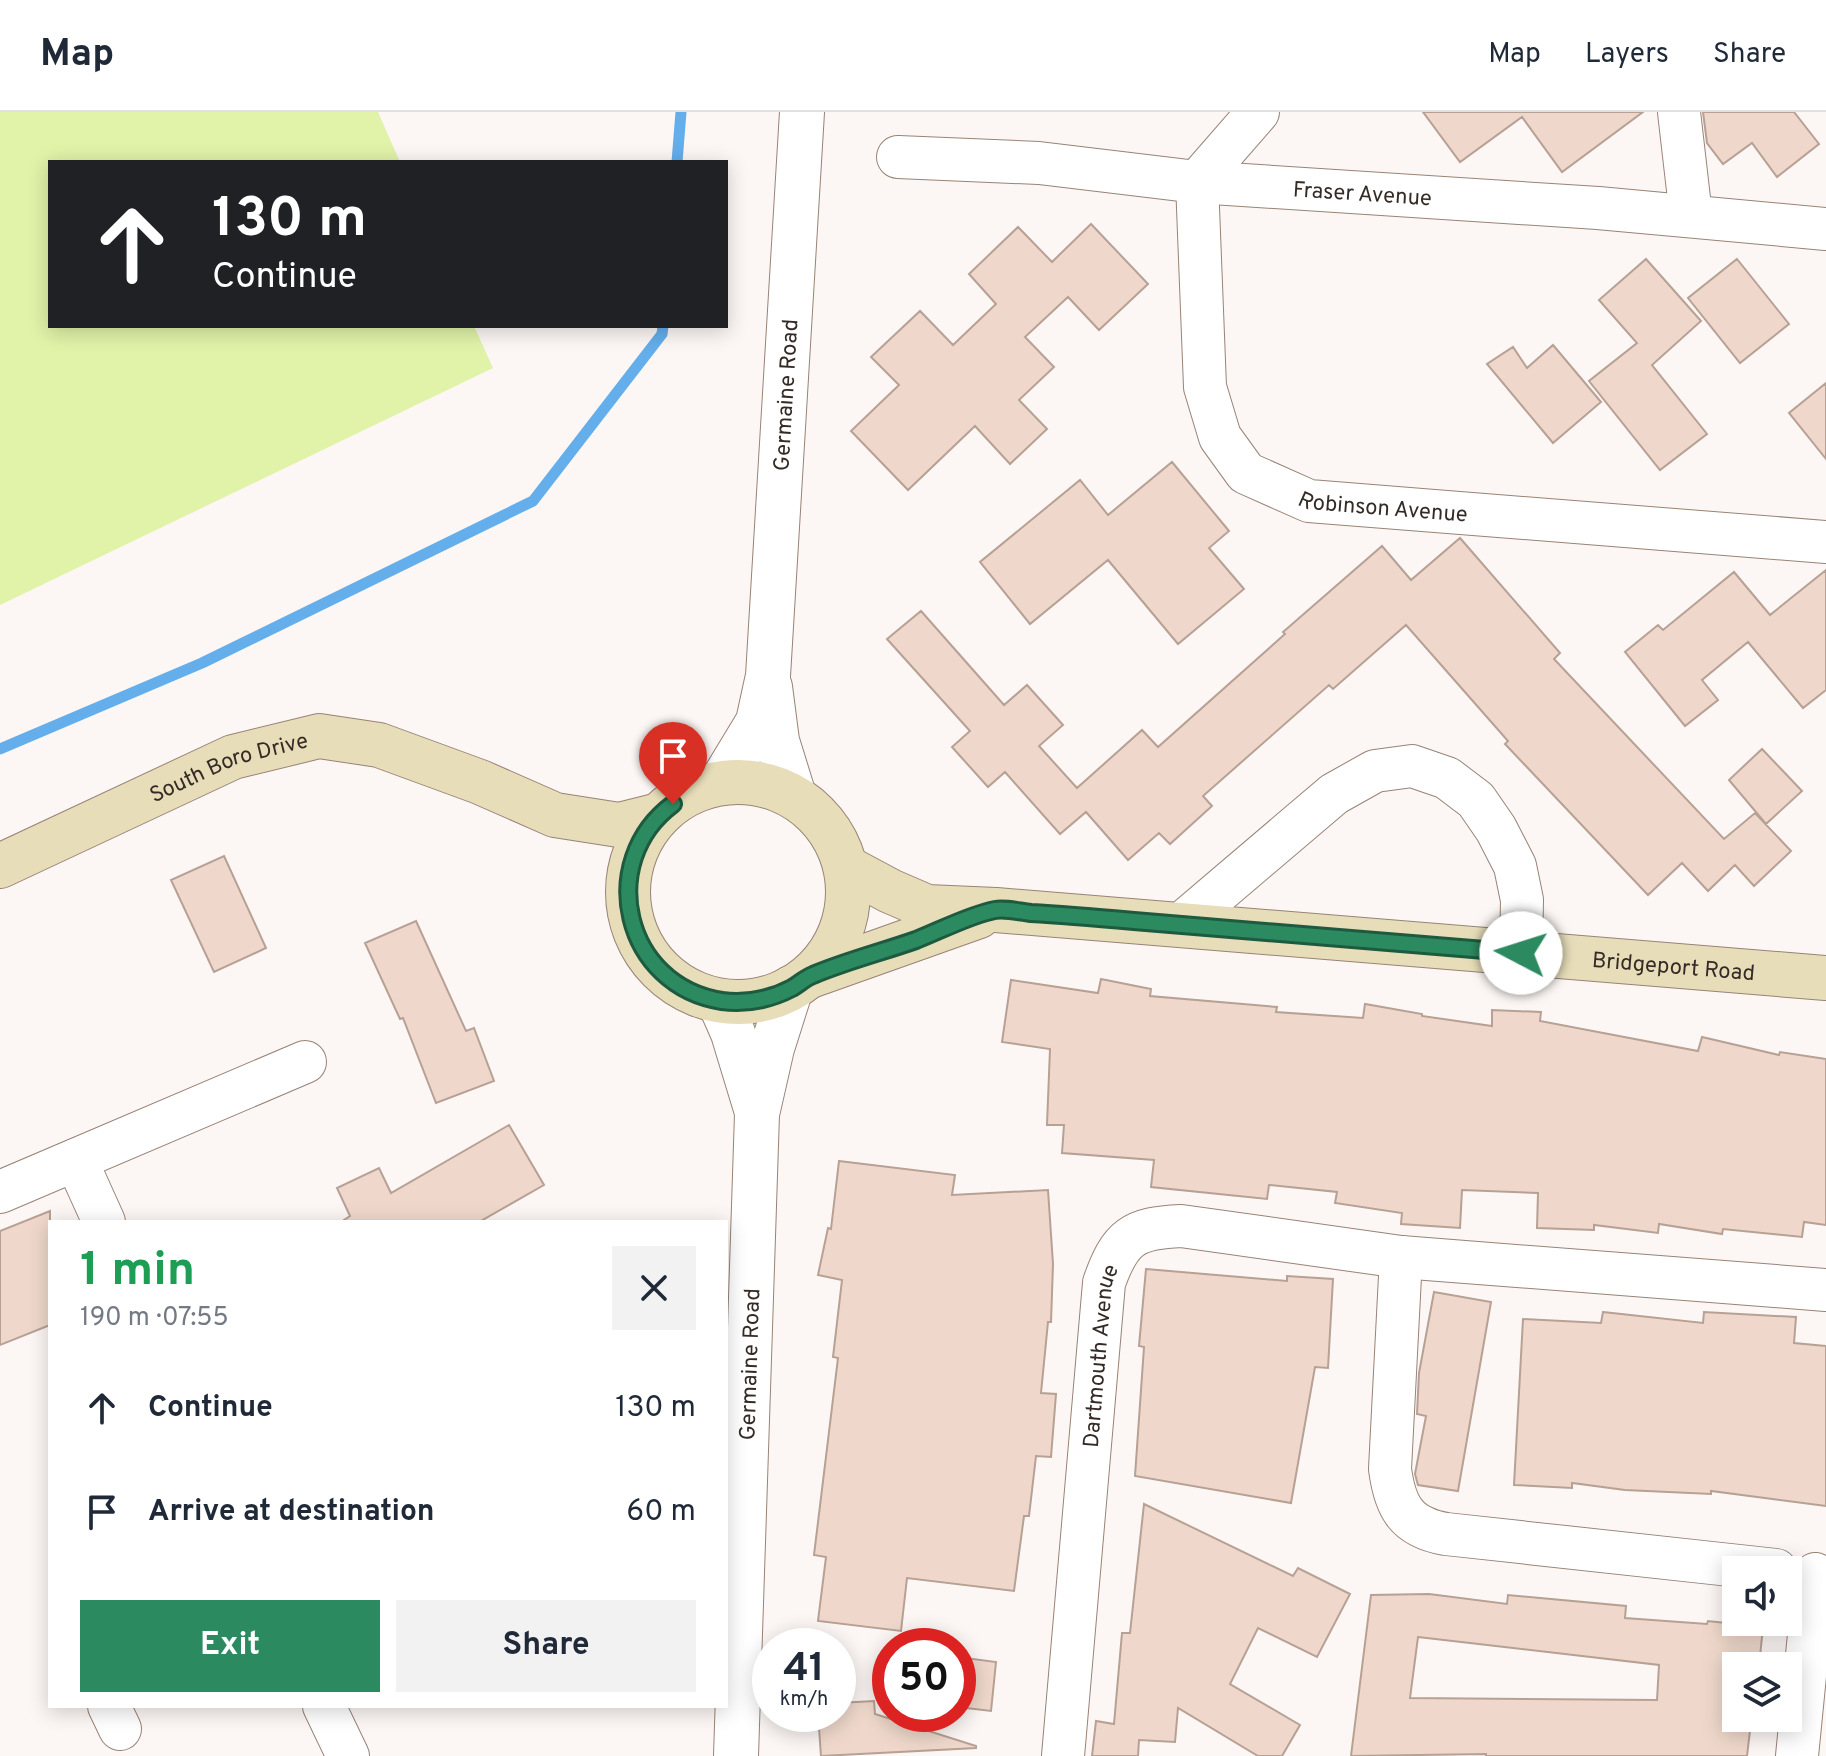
<!DOCTYPE html>
<html lang="en">
<head>
<meta charset="utf-8">
<style>
	body { margin:0; font-family:Overpass,sans-serif; background:#f2f2f3; color:#1f2937; height:100vh; display:flex; flex-direction:column; font-size:30px; white-space:nowrap }
	* { box-sizing:border-box; margin:0 }
	p { font-size:26px; color:#747a83 }
	.icon { flex:none; width:44px; height:44px; fill:none; stroke:currentColor; stroke-width:2; stroke-linecap:round; stroke-linejoin:round }
	.map { position:relative; flex:1; overflow:hidden }
	.side { position:absolute; left:48px; top:1108px; width:680px; height:488px; display:flex; flex-direction:column; background:#fff; border-radius:0px; box-shadow:0 4px 20px #0003 }
	.side>* { flex:none }
	.top-card { position:absolute; left:48px; top:48px; width:680px; height:168px; border-radius:0px; box-shadow:0 4px 20px #0003; background:#202124; color:#fff; overflow:hidden }
	.buttons { position:absolute; left:1722px; top:1444px; display:grid; gap:16px }
	.buttons a { display:grid; place-items:center; width:80px; height:80px; border-radius:0px; background:#fff; box-shadow:0 4px 20px #0003; font-size:40px }
	.speed { position:absolute; left:752px; top:1516px; display:flex; gap:16px; font-size:40px; font-weight:700; text-align:center }
	.speed>* { display:grid; place-content:center; width:104px; height:104px; border-radius:50%; background:#fff; box-shadow:0 4px 20px #0003; line-height:1 }
	.speed small { font-size:20px; font-weight:400 }
	.speed .limit { border:12px solid #d22; background:#fff; color:#111 }
	.pin { position:absolute; display:grid; place-items:center; width:68px; height:68px; color:#fff; margin:-82px -34px; border-radius:50% 50% 50% 0; rotate:-45deg; box-shadow:0 0 8px #0007 }
	.pin .icon { rotate:45deg }
	.me { position:absolute; width:88px; margin:-44px; rotate:275deg; stroke-linejoin:round; filter:drop-shadow(0 0 6px #0008) }
	.turn { display:flex; align-items:center; gap:28px; height:168px; padding:0 32px; font-size:36px }
	.turn .icon { width:104px; height:104px; stroke-width:2.5 }
	.turn b { display:block; font-size:56px; line-height:68px }
	.round { display:grid; place-items:center; flex:none; width:84px; height:84px; border-radius:0px; background:#f2f2f3 }
	.head { display:flex; align-items:center; justify-content:space-between; height:136px; padding:0 32px }
	h1 { font-size:48px; font-weight:700; line-height:60px; color:#1e9e55 }
	.primary-button { display:flex; gap:16px; margin-top:auto; padding:16px 32px }
	.primary-button a { flex:1; height:92px; border-radius:0px; background:#2c8a61; color:#fff; font-size:32px; font-weight:700; line-height:92px; text-align:center }
	.primary-button a+a { background:#f2f2f3; color:#1f2937 }
	ul { padding:0; list-style:none }
	li { display:flex; align-items:center; gap:24px; height:104px; padding:0 32px }
	li div { flex:1 }
	li b { display:block; font-size:30px }
	li em { font-style:normal }
	header { display:flex; align-items:center; gap:48px; box-sizing:border-box; height:112px; padding:0 40px; background:#fff; border-bottom:2px solid #e0e1e3 }
	header strong { font-size:38px }
	nav { display:flex; gap:44px; margin-inline-start:auto; font-size:28px }
	.map>svg:first-child { display:block }
	.green { fill:#e0f3a8 }
	.lines { fill:none; stroke-linecap:round; stroke-linejoin:round }
	.stream { stroke:#63aeeb; stroke-width:11 }
	.building { fill:#efd8cb; stroke:#b7a094; stroke-width:2; fill-rule:evenodd }
	.minor-casing { stroke:#988377; stroke-width:44 }
	.tertiary-casing { stroke:#988377; stroke-width:46 }
	.secondary-casing { stroke:#988377; stroke-width:46 }
	.minor { stroke:#fff; stroke-width:42 }
	.tertiary { stroke:#fff; stroke-width:44 }
	.secondary { stroke:#e7ddb9; stroke-width:44 }
	.route-casing { stroke:#1d5a3f; stroke-width:20 }
	.route { stroke:#2c8a61; stroke-width:14 }
	.labels { text-anchor:middle; stroke-width:6; stroke-linejoin:round; paint-order:stroke }
	.street-label { font-size:22px; fill:#342b26; stroke:#fff }
</style>
</head>
<body>
<header>
<strong>Map</strong>
<nav><a>Map</a><a>Layers</a><a>Share</a></nav>
</header>
<div class="map">
<svg width="1826" height="1644" viewBox="0 0 1826 1644">
	<rect width="100%" height="100%" fill="#fcf7f4"/>
	<path class="green" d="M 0,0 L 378,0 L 400,50 L 50,50 L 50,214 L 474,214 L 493,256 L 0,493 Z"/>
	<g class="lines">
		<path class="stream" d="M 677,50 L 681,0
			M 0,637 L 202,551 L 533,389 L 662,222 L 663,214"/>
	</g>
	<path class="building" d="M 1423,0 L 1643,0 L 1562,60 L 1522,5 L 1460,50 Z
		M 1703,0 L 1794,0 L 1819,32 L 1777,65 L 1752,31 L 1723,52 L 1707,31 Z
		M 1091,112 L 1148,172 L 1099,218 L 1068,185 L 1025,225 L 1054,255 L 1019,288 L 1047,317 L 1010,352 L 975,314 L 908,378 L 851,319 L 899,273 L 871,245 L 920,199 L 953,233 L 996,192 L 969,162 L 1018,115 L 1052,150 Z
		M 1646,147 L 1701,209 L 1652,253 L 1707,322 L 1660,358 L 1589,269 L 1637,231 L 1599,188 Z
		M 1737,147 L 1789,212 L 1740,251 L 1688,186 Z
		M 1553,233 L 1601,290 L 1553,331 L 1487,252 L 1513,235 L 1527,256 Z
		M 1826,271 L 1826,347 L 1789,301 Z
		M 1172,350 L 1229,419 L 1209,436 L 1244,477 L 1178,532 L 1108,448 L 1030,512 L 980,450 L 1080,368 L 1108,403 Z
		M 1460,426 L 1560,541 L 1554,547 L 1724,727 L 1755,701 L 1791,739 L 1754,774 L 1735,753 L 1708,779 L 1682,751 L 1648,783 L 1505,632 L 1508,629 L 1406,513 L 1333,577 L 1329,573 L 1203,684 L 1212,694 L 1170,732 L 1159,721 L 1128,748 L 1086,700 L 1060,722 L 1005,660 L 988,675 L 952,635 L 970,619 L 887,527 L 921,499 L 1004,593 L 1027,573 L 1063,613 L 1039,634 L 1077,676 L 1142,618 L 1158,635 L 1285,522 L 1283,520 L 1382,434 L 1411,468 Z
		M 1826,458 L 1826,578 L 1803,596 L 1748,530 L 1702,568 L 1718,588 L 1685,614 L 1625,540 L 1658,513 L 1663,518 L 1734,460 L 1770,503 Z
		M 1762,637 L 1802,679 L 1766,712 L 1729,668 Z
		M 224,744 L 266,836 L 214,860 L 171,768 Z
		M 416,809 L 466,919 L 474,916 L 494,969 L 436,991 L 403,906 L 400,907 L 365,831 Z
		M 1101,867 L 1151,877 L 1150,884 L 1277,895 L 1276,900 L 1363,906 L 1365,892 L 1422,902 L 1422,904 L 1492,914 L 1492,898 L 1541,900 L 1540,909 L 1698,939 L 1702,925 L 1779,943 L 1780,940 L 1826,947 L 1826,1113 L 1804,1110 L 1802,1125 L 1723,1117 L 1722,1122 L 1659,1112 L 1658,1121 L 1594,1113 L 1594,1118 L 1537,1116 L 1538,1081 L 1462,1078 L 1460,1116 L 1401,1112 L 1402,1101 L 1335,1091 L 1337,1080 L 1269,1073 L 1267,1087 L 1151,1075 L 1154,1048 L 1062,1041 L 1064,1013 L 1047,1013 L 1050,937 L 1002,930 L 1011,868 L 1098,881 Z
		M 509,1013 L 544,1073 L 479,1110 L 341,1110 L 350,1104 L 337,1076 L 379,1056 L 391,1081 Z
		M 839,1049 L 955,1063 L 952,1083 L 1048,1078 L 1053,1152 L 1051,1210 L 1048,1210 L 1041,1281 L 1056,1282 L 1051,1345 L 1036,1344 L 1029,1404 L 1024,1404 L 1014,1479 L 907,1466 L 901,1519 L 818,1509 L 826,1445 L 814,1443 L 838,1246 L 833,1245 L 842,1168 L 818,1163 L 828,1116 L 831,1117 Z
		M 50,1099 L 50,1213 L 0,1233 L 0,1119 Z
		M 1146,1157 L 1287,1169 L 1287,1164 L 1333,1167 L 1328,1256 L 1315,1255 L 1291,1391 L 1135,1364 L 1144,1235 L 1139,1234 Z
		M 1434,1180 L 1491,1190 L 1458,1379 L 1418,1373 L 1415,1362 L 1426,1304 L 1417,1302 L 1419,1261 Z
		M 1603,1200 L 1703,1211 L 1704,1200 L 1796,1205 L 1794,1231 L 1826,1234 L 1826,1394 L 1711,1379 L 1711,1382 L 1625,1378 L 1572,1371 L 1572,1376 L 1514,1373 L 1523,1207 L 1601,1211 Z
		M 1144,1392 L 1293,1464 L 1298,1456 L 1350,1482 L 1317,1545 L 1258,1516 L 1230,1572 L 1300,1613 L 1282,1644 L 1258,1644 L 1178,1596 L 1175,1630 L 1139,1628 L 1138,1644 L 1092,1644 L 1096,1609 L 1114,1612 L 1122,1521 L 1130,1521 Z
		M 1429,1482 L 1507,1492 L 1508,1483 L 1626,1494 L 1625,1506 L 1707,1512 L 1708,1509 L 1763,1515 L 1759,1554 L 1736,1554 L 1736,1608 L 1751,1610 L 1747,1644 L 1486,1644 L 1486,1642 L 1351,1644 L 1371,1483 ZM 1418,1525 L 1659,1553 L 1657,1588 L 1410,1586 Z
		M 958,1545 L 996,1550 L 991,1599 L 958,1595 Z
		M 874,1589 L 875,1602 L 976,1634 L 976,1636 L 821,1644 L 818,1602 L 838,1602 L 838,1591 Z"/>
	<g class="lines">
		<defs>
			<g id="minor">
				<path id="s1" d="M 1258,0 L 1197,70 L 1205,275 L 1220,325 L 1246,361 L 1309,389 L 1826,430"/>
				<path d="M 1679,0 L 1691,104"/>
				<path id="s2" d="M 898,45 L 1039,51 L 1197,70 L 1598,96 L 1826,117"/>
				<path d="M 1180,813 L 1334,682 L 1375,659 L 1412,654 L 1447,666 L 1476,688 L 1496,717 L 1515,754 L 1522,788 L 1521,841"/>
				<path d="M 76,1048 L 104,1110"/>
				<path d="M 0,1080 L 305,950"/>
				<path d="M 1401,1145 L 1390,1357 C 1395,1395 1406,1415 1446,1422 L 1776,1458"/>
				<path d="M 109,1594 L 120,1617"/>
				<path d="M 324,1594 L 348,1644"/>
				<path id="s3" d="M 1063,1644 L 1104,1171 C 1120,1125 1133,1116 1181,1114 L 1401,1145 L 1826,1178"/>
				<path d="M 1797,1644 L 1815,1462"/>
			</g>
			<g id="tertiary">
				<path d="M 770,575 L 777,629 L 794,684"/>
				<path id="s4" d="M 721,671 L 758,610 L 768,564 L 802,0"/>
				<path d="M 719,889 L 733,921 L 757,1000"/>
				<path id="s5" d="M 736,1644 L 757,1002 L 772,936 L 791,876"/>
			</g>
			<g id="secondary">
				<circle cx="738" cy="780" r="110"/>
				<path id="s6" d="M 0,754 L 233,645 L 319,624 L 379,633 L 480,670 L 555,703 L 619,713 L 659,703"/>
				<path id="s7" d="M 847,756 L 890,779 L 927,795 L 996,798 L 1826,866"/>
				<path d="M 810,864 L 979,804"/>
			</g>
		</defs>
		<use href="#minor" class="minor-casing"/>
		<use href="#tertiary" class="tertiary-casing"/>
		<use href="#secondary" class="secondary-casing"/>
		<use href="#minor" class="minor"/>
		<use href="#tertiary" class="tertiary"/>
		<use href="#secondary" class="secondary"/>
	</g>
	<g class="lines">
		<defs>
			<path id="route" d="M 673,692 C 595,750 624,874 722,889 C 746,892 771,887 792,876 C 799,872 805,866 813,863 C 846,849 882,840 916,828 C 939,819 972,802 995,798 C 1006,796 1020,800 1031,801 C 1066,803 1100,806 1134,809 C 1263,819 1392,830 1521,841"/>
		</defs>
		<use href="#route" class="route-casing"/>
		<use href="#route" class="route"/>
	</g>
	<g class="labels">
		<g class="street-label">
			<text dy="8" stroke="none"><textPath href="#s2" startOffset="466">Fraser Avenue</textPath></text>
			<text dy="8" stroke="none"><textPath href="#s4" startOffset="400">Germaine Road</textPath></text>
			<text dy="8" stroke="none"><textPath href="#s1" startOffset="538">Robinson Avenue</textPath></text>
			<text dy="8" stroke="none"><textPath href="#s6" startOffset="250">South Boro Drive</textPath></text>
			<text dy="8" stroke="none"><textPath href="#s7" startOffset="838">Bridgeport Road</textPath></text>
			<text dy="8" stroke="none"><textPath href="#s3" startOffset="402">Dartmouth Avenue</textPath></text>
			<text dy="8" stroke="none"><textPath href="#s5" startOffset="392">Germaine Road</textPath></text>
		</g>
	</g>
</svg>
<div class="buttons">
<a><svg class="icon" aria-label="sound" viewBox="0 0 24 24"><path d="M4 9h4l5-4v14l-5-4H4zM17 9q2 3 0 6"/></svg></a>
<a><svg class="icon" aria-label="layers" viewBox="0 0 24 24"><path d="M12 4l9 5-9 5-9-5zM3 14l9 5 9-5"/></svg></a>
</div>
<div class="speed"><div>41<small>km/h</small></div><div class="limit">50</div></div>
<div class="pin" style="left:673px;top:692px;background:#d93025"><svg class="icon" aria-label="arrive" viewBox="0 0 24 24"><path d="M6 21V4h12l-3 4 3 4H6"/></svg></div>
<svg class="me" style="left:1521px;top:841px" viewBox="-20 -20 40 40"><circle r="19" fill="#fff"/><path d="M0-13L10 11 0 6-10 11z" fill="#2c8a61"/></svg>
<div class="top-card">
<div class="turn"><svg class="icon" aria-label="ahead" viewBox="0 0 24 24"><path d="M12 20V5M6 11l6-6 6 6"/></svg><div><b>130 m</b>Continue</div></div>
</div>
<section class="side">
<div class="head"><div><h1>1 min</h1><p>190 m · 07:55</p></div><a class="round"><svg class="icon" aria-label="close" viewBox="0 0 24 24"><path d="M6 6l12 12M18 6L6 18"/></svg></a></div>
<ul>
<li><svg class="icon" aria-label="ahead" viewBox="0 0 24 24"><path d="M12 20V5M6 11l6-6 6 6"/></svg><div><b>Continue</b></div><em>130 m</em></li>
<li><svg class="icon" aria-label="arrive" viewBox="0 0 24 24"><path d="M6 21V4h12l-3 4 3 4H6"/></svg><div><b>Arrive at destination</b></div><em>60 m</em></li>
</ul>
<div class="primary-button"><a>Exit</a><a>Share</a></div>
</section>
</div>
</body>
</html>
